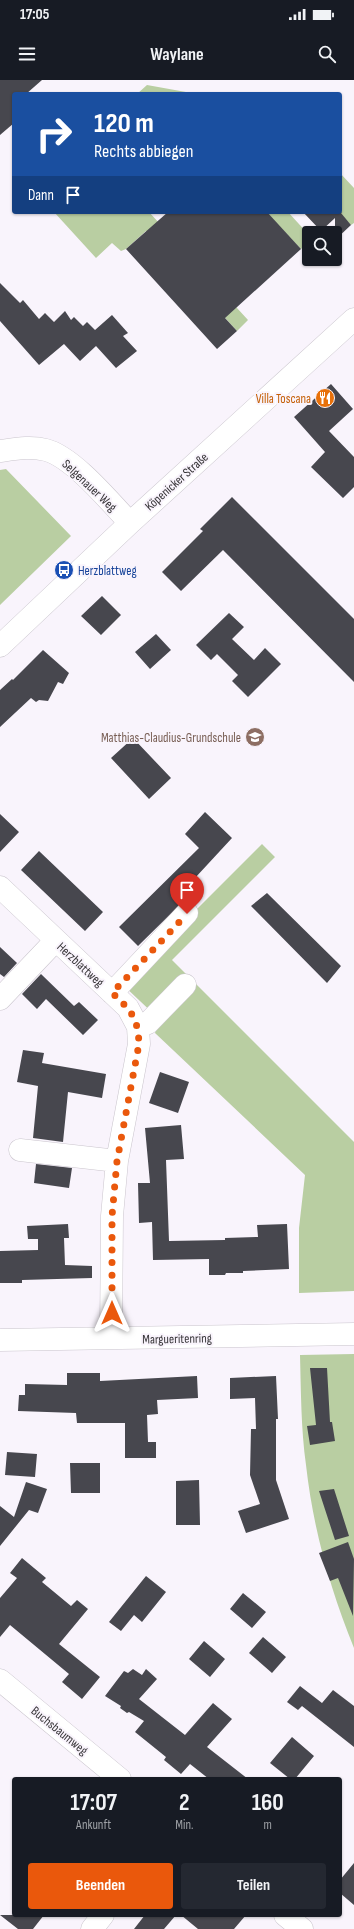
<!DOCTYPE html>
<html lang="de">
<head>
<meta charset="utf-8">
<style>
	body { margin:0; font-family:"Sofia Sans Condensed",sans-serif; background:#242831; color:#f1f3f6; height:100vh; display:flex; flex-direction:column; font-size:15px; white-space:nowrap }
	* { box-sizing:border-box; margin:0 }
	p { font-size:13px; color:#9ea1a6 }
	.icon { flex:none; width:22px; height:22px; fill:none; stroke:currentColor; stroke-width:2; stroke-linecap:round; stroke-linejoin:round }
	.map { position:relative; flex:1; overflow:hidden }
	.drawer { position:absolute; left:12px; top:1697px; width:330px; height:140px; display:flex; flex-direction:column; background:#171b24; border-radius:4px; box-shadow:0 1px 3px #0004 }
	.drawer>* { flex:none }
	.banner { position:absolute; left:12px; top:12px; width:330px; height:122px; border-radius:4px; box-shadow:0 1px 3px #0004; background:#1a4fa0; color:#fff; overflow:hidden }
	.fabs { position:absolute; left:302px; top:146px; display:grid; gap:8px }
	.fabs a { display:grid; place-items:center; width:40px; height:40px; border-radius:4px; background:#171b24; box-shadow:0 1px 3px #0004; font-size:20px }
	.pin { position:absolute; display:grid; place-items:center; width:34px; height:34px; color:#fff; margin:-41px -17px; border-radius:50% 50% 50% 0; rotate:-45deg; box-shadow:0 0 4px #0007 }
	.pin .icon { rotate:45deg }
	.me { position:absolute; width:44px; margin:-22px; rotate:0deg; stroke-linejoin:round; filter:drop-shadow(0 0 3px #0008) }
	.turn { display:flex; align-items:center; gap:14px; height:84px; padding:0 16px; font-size:18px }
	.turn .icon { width:52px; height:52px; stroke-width:2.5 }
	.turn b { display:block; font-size:28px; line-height:34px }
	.then { display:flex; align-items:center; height:38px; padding:0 16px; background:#0003; gap:8px; font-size:15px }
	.eta { display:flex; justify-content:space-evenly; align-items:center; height:68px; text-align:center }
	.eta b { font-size:24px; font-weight:700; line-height:28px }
	.cta { display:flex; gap:8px; margin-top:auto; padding:8px 16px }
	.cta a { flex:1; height:46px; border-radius:4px; background:#ea580c; color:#fff; font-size:16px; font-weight:700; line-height:46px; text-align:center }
	.cta a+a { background:#242831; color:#f1f3f6 }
	.status { display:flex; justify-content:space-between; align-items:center; height:28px; padding:0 20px; background:#171b24; direction:ltr }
	.status svg { height:11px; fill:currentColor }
	header { display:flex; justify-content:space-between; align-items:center; height:52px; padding:0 16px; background:#171b24; font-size:18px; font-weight:700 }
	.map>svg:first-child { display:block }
	.green { fill:#b9cea2 }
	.building { fill:#47474e }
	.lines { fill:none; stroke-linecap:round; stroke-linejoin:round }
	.minor-casing { stroke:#cac5cd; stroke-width:23 }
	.minor { stroke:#fff; stroke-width:22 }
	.route { stroke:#ea580c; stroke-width:7; stroke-dasharray:0 12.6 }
	.labels { text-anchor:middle; stroke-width:4; stroke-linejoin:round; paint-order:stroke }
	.food-label { font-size:13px; fill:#c56008; stroke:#f9f4fc; text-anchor:end }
	.street-label { font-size:13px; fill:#373538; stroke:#f9f4fc }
	.transit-label { font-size:13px; fill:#164399; stroke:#f9f4fc; text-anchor:start }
	.education-label { font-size:13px; fill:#785e54; stroke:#f9f4fc; text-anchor:end }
</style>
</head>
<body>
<div class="status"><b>17:05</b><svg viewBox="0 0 49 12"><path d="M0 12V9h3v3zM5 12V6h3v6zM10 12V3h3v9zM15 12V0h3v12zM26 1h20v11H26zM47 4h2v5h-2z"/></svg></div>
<header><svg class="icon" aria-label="menu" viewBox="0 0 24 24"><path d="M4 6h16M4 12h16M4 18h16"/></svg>Waylane<svg class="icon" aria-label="search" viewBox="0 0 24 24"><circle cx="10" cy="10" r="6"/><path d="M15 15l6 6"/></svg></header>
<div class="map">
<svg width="354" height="1849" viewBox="0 0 354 1849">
	<rect width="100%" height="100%" fill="#f9f4fc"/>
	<path class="green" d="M 147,5 L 197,14 L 137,14 Z
		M 340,93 L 354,108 L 354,143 L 351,145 L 339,132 Z
		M 54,132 L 149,132 L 248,240 L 237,251 L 146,151 L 126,169 L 121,171 L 112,163 L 96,178 Z
		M 266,132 L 288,132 L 309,155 L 309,162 L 301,169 Z
		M 6,389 L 71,456 L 0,525 L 0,390 Z
		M 262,764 L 275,777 L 172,880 L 354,1062 L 354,1211 L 299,1213 L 299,1148 L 305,1095 L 155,953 L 159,939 L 122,904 Z
		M 354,1274 L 354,1568 C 330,1509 313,1448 306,1385 C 301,1349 301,1312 300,1275 Z"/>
	<path class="building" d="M 0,0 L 42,0 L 26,14 L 14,14 L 14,43 L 0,55 Z
		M 168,132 L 267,132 L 301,169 L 225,238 L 237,251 L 217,269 L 126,169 Z
		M 303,132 L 342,132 L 341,133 L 351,145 L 335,160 L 335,138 L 321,151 Z
		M 0,203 L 20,223 L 23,220 L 39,239 L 45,233 L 54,242 L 65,231 L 71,240 L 74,237 L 83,246 L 87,242 L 95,250 L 112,235 L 128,253 L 123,256 L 137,271 L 116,288 L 96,266 L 80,281 L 64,264 L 39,285 L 0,241 Z
		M 331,304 L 353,329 L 329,351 L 354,377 L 354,407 L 343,418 L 311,387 L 325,372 L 294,337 Z
		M 232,417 L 354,539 L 354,602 L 223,470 L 181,511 L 162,492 L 203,451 L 200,449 Z
		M 102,516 L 121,535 L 101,555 L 81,536 Z
		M 229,533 L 244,547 L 232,559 L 254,580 L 265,568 L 281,584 L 248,617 L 232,601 L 238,595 L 217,574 L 211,580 L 196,565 Z
		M 156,554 L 171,570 L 150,589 L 135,572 Z
		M 43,570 L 69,593 L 63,604 L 58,602 L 48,621 L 39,620 L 36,622 L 31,618 L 0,647 L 0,610 L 12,599 L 13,600 Z
		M 133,658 L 171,698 L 149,719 L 111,678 Z
		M 205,732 L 232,758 L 195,798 L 201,804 L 138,866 L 119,847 L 199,768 L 185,754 Z
		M 0,734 L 19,752 L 0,772 Z
		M 39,771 L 103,832 L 85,851 L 21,790 Z
		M 267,813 L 341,886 L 327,903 L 251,826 Z
		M 0,867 L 17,883 L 4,897 L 0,894 Z
		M 41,894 L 74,926 L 79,922 L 98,940 L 83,955 L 46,919 L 37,929 L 22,914 Z
		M 23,970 L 44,973 L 42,983 L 106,994 L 102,1018 L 68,1012 L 63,1062 L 33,1058 L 38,1006 L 17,1002 Z
		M 160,992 L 189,1002 L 178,1033 L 149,1023 Z
		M 181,1045 L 184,1079 L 166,1080 L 169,1161 L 225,1160 L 225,1158 L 258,1157 L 257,1145 L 287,1144 L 289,1189 L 243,1191 L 243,1193 L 226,1193 L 225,1195 L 209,1195 L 209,1179 L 153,1180 L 152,1142 L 139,1143 L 138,1103 L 150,1103 L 145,1048 Z
		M 36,1084 L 72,1088 L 69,1108 L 34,1103 Z
		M 68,1144 L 69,1158 L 64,1158 L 65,1185 L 92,1186 L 92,1198 L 22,1200 L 22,1203 L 0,1203 L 0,1171 L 38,1170 L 38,1159 L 28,1159 L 27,1146 Z
		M 310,1288 L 327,1288 L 330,1342 L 332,1342 L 335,1361 L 310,1365 L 307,1346 L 316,1345 Z
		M 67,1293 L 100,1293 L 100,1301 L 197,1296 L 198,1318 L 157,1320 L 158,1334 L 147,1335 L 148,1362 L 156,1362 L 156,1378 L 125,1378 L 125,1343 L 77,1343 L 76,1333 L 18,1331 L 19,1315 L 25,1315 L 25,1304 L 67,1305 Z
		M 276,1296 L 278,1339 L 276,1339 L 276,1400 L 289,1439 L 246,1453 L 238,1431 L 260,1424 L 250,1395 L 251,1349 L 256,1349 L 255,1318 L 230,1319 L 230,1298 Z
		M 7,1372 L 37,1374 L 35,1397 L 5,1395 Z
		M 70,1383 L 100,1383 L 100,1413 L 71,1413 Z
		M 199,1400 L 200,1445 L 176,1445 L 176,1401 Z
		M 26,1402 L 47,1409 L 38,1433 L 29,1430 L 0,1466 L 0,1426 L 14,1437 Z
		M 334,1409 L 349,1456 L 335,1460 L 319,1411 Z
		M 348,1462 L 354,1479 L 353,1536 L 338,1498 L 330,1501 L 319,1473 Z
		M 22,1478 L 46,1498 L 42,1502 L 71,1526 L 77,1520 L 88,1529 L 59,1564 L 100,1597 L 82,1619 L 62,1602 L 69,1594 L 10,1545 L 0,1557 L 0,1518 L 17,1498 L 10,1493 Z
		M 146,1496 L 166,1512 L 142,1542 L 134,1535 L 121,1551 L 109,1542 Z
		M 243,1513 L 266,1532 L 252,1548 L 230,1529 Z
		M 263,1557 L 286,1577 L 272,1593 L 249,1573 Z
		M 204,1561 L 225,1579 L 210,1597 L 189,1579 Z
		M 133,1589 L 142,1595 L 146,1589 L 157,1599 L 139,1619 L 185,1655 L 213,1623 L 232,1639 L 207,1667 L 248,1699 L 209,1699 L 190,1684 L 181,1694 L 164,1680 L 166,1677 L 135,1652 L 144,1641 L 129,1632 L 127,1633 L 120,1628 L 121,1626 L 105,1616 L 124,1591 L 128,1593 Z
		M 300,1606 L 322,1623 L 333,1610 L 354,1626 L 354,1667 L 302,1626 L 298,1630 L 287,1622 Z
		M 292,1657 L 314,1676 L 295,1699 L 290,1699 L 270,1683 Z
		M 354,1783 L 354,1825 L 340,1813 L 340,1800 Z
		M 0,1835 L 44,1835 L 33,1849 L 18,1849 Z
		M 145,1835 L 176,1835 L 164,1849 L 134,1849 Z
		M 181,1835 L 246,1835 L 234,1849 L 198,1849 Z"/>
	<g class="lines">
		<defs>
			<path id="minor" d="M 0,371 C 15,369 31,366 46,370 C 73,377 110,422 130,443
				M 0,566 L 130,443 L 354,239
				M 0,807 L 128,928 L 138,947 L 139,964 L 117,1081 L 112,1136 L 111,1258
				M 112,913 L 187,833
				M 0,919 L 56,860
				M 138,947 L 148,943 L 185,905
				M 20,1070 L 117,1081
				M 0,1260 L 354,1254
				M 0,1600 L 120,1699
				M 285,1835 L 302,1849
				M 92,1849 L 103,1835"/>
		</defs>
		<use href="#minor" class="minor-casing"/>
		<use href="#minor" class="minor"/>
	</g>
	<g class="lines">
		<path class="route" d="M 112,1233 L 112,1136 L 117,1081 L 139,964 C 138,938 131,930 112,913 L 187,834"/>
	</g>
	<defs>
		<symbol id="restaurant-disc" viewBox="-11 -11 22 22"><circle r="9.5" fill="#e8710a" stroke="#f9f4fc"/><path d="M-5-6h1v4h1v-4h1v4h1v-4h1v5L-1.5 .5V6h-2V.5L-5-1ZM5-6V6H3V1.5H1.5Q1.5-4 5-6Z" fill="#fff"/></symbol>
		<symbol id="bus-disc" viewBox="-11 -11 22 22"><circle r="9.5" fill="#1a4fb4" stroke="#f9f4fc"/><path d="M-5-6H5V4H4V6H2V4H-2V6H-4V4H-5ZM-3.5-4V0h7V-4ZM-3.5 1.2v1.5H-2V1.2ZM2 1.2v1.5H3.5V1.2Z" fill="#fff"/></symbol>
		<symbol id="school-disc" viewBox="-11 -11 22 22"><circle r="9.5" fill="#8d6e63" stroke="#f9f4fc"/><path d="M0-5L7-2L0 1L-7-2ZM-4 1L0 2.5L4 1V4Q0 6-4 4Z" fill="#fff"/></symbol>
	</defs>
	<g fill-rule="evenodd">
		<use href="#restaurant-disc" x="314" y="307" width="22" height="22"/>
		<use href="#bus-disc" x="53" y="479" width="22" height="22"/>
		<use href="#school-disc" x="244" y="646" width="22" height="22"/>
	</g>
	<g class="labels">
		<g class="food-label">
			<text x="311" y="323">Villa Toscana</text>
		</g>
		<g class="street-label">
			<text transform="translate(176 401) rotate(-42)" y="5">Köpenicker Straße</text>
			<text transform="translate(90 405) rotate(43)" y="5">Selgenauer Weg</text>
			<text transform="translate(81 884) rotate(43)" y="5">Herzblattweg</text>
			<text transform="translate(177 1258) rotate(-1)" y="5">Margueritenring</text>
			<text transform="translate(60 1650) rotate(39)" y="5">Buchsbaumweg</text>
		</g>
		<g class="transit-label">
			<text x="78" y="495">Herzblattweg</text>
		</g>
		<g class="education-label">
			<text x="241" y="662">Matthias-Claudius-Grundschule</text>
		</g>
	</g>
</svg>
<div class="fabs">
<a><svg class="icon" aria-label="search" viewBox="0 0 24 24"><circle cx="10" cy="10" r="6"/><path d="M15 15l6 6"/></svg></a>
</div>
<div class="pin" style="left:187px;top:834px;background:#d93025"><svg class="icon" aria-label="arrive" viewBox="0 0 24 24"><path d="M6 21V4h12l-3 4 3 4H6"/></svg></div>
<svg class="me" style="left:112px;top:1233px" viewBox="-20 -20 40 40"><path d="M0-17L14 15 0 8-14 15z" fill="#ea580c" stroke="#fff" stroke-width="4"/></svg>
<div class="banner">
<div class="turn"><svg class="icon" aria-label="right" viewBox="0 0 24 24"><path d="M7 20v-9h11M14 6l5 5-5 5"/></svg><div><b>120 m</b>Rechts abbiegen</div></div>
<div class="then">Dann<svg class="icon" aria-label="arrive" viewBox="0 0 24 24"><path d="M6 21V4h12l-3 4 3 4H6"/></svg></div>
</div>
<section class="drawer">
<div class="eta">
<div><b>17:07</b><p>Ankunft</p></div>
<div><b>2</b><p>Min.</p></div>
<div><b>160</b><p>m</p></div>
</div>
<div class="cta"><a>Beenden</a><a>Teilen</a></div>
</section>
</div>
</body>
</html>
